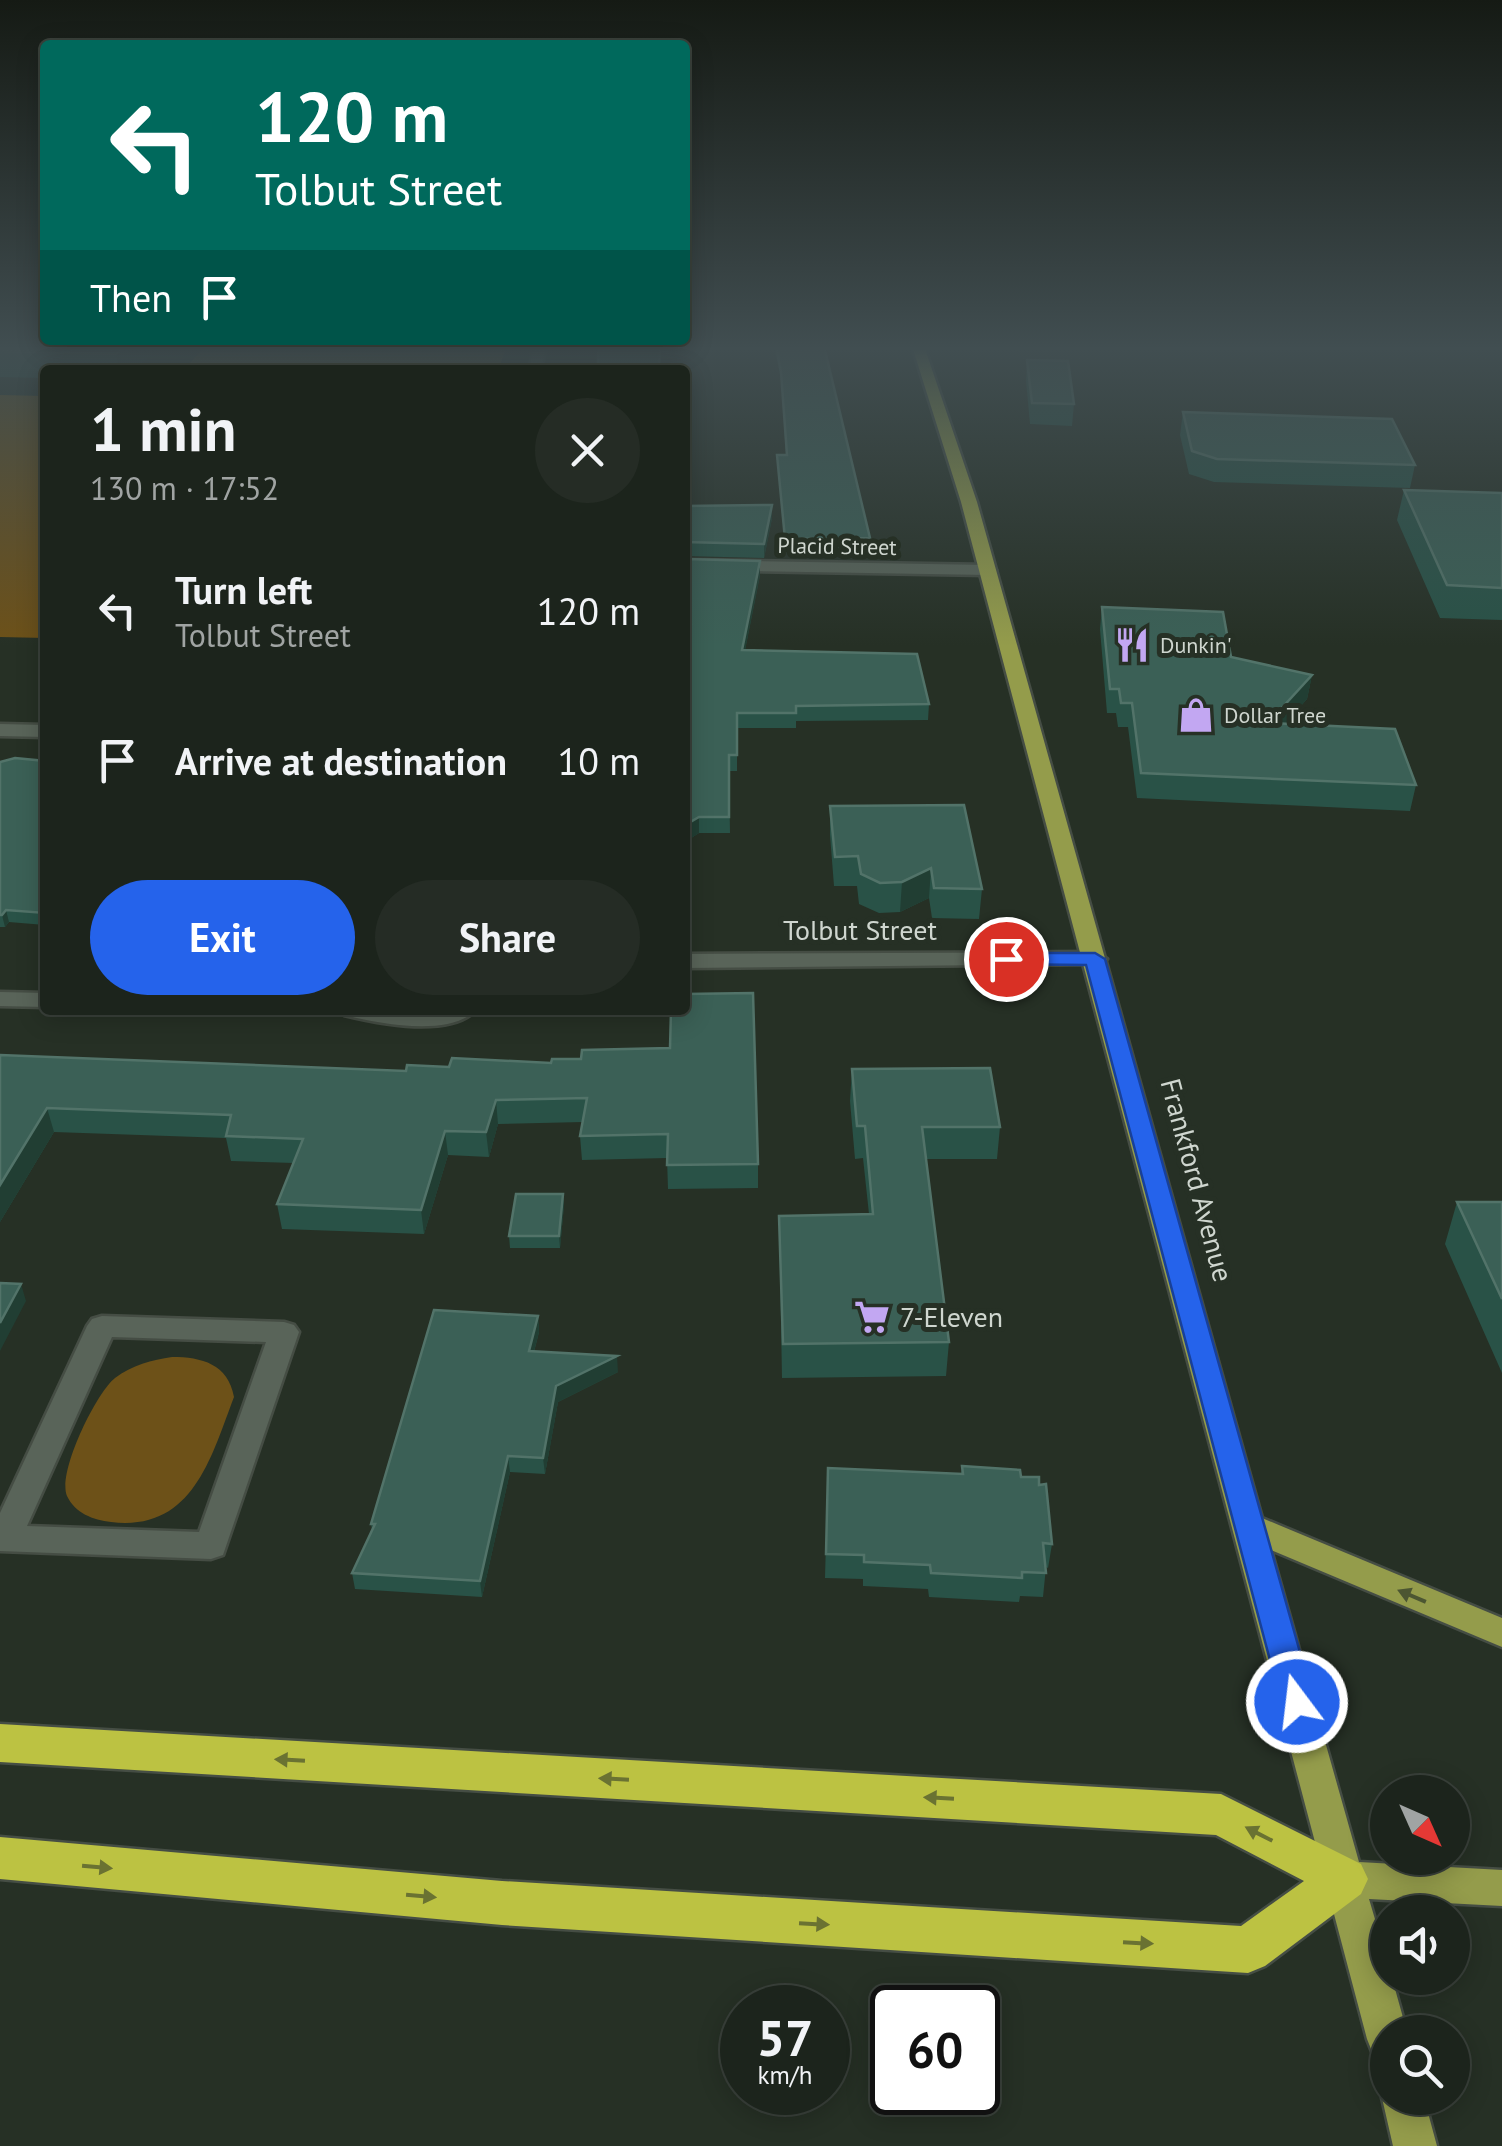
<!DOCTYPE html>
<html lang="en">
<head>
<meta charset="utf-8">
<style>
	body { margin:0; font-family:"PT Sans",sans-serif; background:#252c25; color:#f1f3f6; height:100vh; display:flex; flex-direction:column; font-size:38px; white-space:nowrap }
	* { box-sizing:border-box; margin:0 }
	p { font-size:32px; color:#a0a4a3 }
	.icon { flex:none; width:55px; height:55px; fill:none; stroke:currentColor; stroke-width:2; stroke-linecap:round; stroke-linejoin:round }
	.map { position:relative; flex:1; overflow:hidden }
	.details { position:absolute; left:40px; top:365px; width:650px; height:650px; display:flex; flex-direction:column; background:#1c241c; border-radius:10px; box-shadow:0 5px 25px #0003,0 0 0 2px #3a413b }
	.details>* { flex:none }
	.banner { position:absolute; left:40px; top:40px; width:650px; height:305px; border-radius:10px; box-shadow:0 5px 25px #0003,0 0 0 2px #3a413b; background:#00695c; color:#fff; overflow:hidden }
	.needle { width:65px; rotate:135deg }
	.controls { position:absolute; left:1370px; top:1775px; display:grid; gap:20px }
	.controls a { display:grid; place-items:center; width:100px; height:100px; border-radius:50%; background:#1c241c; box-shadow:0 5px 25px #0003,0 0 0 2px #3a413b; font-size:50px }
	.speed { position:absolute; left:720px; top:1985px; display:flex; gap:20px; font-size:50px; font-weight:700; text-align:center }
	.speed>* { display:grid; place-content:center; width:130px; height:130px; border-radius:50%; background:#1c241c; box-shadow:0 5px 25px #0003,0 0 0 2px #3a413b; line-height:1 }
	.speed small { font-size:25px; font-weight:400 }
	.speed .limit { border:5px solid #111; border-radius:15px; background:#fff; color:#111 }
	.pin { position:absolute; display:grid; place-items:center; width:85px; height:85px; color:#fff; margin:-42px; border:5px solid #fff; border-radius:50%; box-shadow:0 2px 10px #0007 }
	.me { position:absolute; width:110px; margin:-55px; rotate:345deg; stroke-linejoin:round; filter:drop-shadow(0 0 8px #0008) }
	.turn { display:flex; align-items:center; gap:35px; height:210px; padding:0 50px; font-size:45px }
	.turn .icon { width:130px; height:130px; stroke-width:2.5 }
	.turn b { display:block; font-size:70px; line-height:85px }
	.then { display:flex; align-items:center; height:95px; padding:0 50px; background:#0003; gap:20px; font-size:38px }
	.round { display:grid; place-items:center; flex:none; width:105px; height:105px; border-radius:52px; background:#252c25 }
	.head { display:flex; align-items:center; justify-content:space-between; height:170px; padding:0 50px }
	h1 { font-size:60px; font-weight:800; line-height:75px }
	.button { display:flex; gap:20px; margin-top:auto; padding:20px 50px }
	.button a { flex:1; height:115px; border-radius:60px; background:#2563eb; color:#fff; font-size:40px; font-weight:800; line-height:115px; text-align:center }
	.button a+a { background:#252c25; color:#f1f3f6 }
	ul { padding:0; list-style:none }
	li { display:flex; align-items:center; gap:30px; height:150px; padding:0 50px }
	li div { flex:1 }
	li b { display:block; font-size:38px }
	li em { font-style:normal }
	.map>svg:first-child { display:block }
	.green { fill:#6d5118 }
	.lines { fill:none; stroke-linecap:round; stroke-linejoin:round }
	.minor-casing { stroke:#454d44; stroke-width:5 }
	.major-casing { stroke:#454d44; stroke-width:5 }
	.highway-casing { stroke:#454d44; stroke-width:5 }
	.minor { fill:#596459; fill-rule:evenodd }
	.major { fill:#949c4b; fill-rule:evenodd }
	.highway { fill:#bcc242; fill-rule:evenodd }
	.wall { fill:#295247 }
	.shaded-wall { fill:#213e33 }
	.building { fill:#3b6056; stroke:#527369; stroke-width:2.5 }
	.oneway { fill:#4c5632 }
	.oneway2 { fill:#6a7232 }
	.route { fill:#2563eb; stroke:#184099; stroke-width:2.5 }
	.labels { text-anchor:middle; stroke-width:10; stroke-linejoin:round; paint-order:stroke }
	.far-street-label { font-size:22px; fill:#cfd6cf; stroke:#263025 }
	.far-poi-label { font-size:22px; fill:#cfd6cf; stroke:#263025; text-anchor:start }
	.street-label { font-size:28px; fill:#cfd6cf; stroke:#263025 }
	.poi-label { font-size:28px; fill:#cfd6cf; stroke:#263025; text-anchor:start }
</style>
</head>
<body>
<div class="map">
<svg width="1502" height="2146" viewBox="0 0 1502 2146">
	<rect width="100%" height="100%" fill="#263025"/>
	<path class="green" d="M 206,346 L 507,346 L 498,370 L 183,370 Z
		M 0,395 L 45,396 L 45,638 L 0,637 Z
		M 172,1357 C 202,1357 228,1364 234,1397 C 211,1457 193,1532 111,1522 C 93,1520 75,1513 67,1496 C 57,1473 96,1393 115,1378 C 132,1365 152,1360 172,1357 Z"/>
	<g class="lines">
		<defs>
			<path id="minor" d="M 534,346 L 546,346 L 541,370 L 529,370 Z
				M 685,560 L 988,565 L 996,570 L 988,575 L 685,570 Z
				M 0,724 L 45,725 L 45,737 L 0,736 Z
				M 1095,952 L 1107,959 L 1103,964 L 685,968 L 685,954 Z
				M 0,992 L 45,993 L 45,1007 L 0,1006 Z
				M 340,1010 L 476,1010 C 449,1038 377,1023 344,1015 Z
				M 102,1316 L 284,1322 L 294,1325 L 299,1332 L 223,1555 L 211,1559 L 0,1551 L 0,1513 L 87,1326 L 92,1319 ZM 112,1337 L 266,1342 L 199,1532 L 27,1526 Z"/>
			<path id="major" d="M 912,346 L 924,346 L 977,502 L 1262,1518 L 1502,1618 L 1502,1647 L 1271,1550 L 1359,1862 L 1502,1870 L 1502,1906 L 1369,1899 L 1388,1963 L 1388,1978 L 1392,1978 L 1407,2032 L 1388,2032 L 1388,2060 L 1373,2054 L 1367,2039 L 961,502 Z
				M 1388,2084 L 1388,2098 L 1424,2098 L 1437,2146 L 1393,2146 L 1382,2098 Z"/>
			<path id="highway" d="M 0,1724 L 1221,1794 L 1361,1864 L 1368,1879 L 1361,1894 L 1265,1966 L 1248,1973 L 502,1925 L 0,1879 L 0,1837 L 502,1881 L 1241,1926 L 1304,1881 L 1216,1835 L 0,1762 Z"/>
		</defs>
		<use href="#minor" class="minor-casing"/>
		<use href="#major" class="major-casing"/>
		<use href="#highway" class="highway-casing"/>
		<use href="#minor" class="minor"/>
		<use href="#major" class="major"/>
		<use href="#highway" class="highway"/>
	</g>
	<path class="wall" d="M 0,346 L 161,346 L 133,370 L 45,370 L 45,378 L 0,377 Z
		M 774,346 L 824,346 L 870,538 L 870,547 L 785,548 L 777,455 L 786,455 L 781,379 Z
		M 1027,360 L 1074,404 L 1072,426 L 1030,424 L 1026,381 Z
		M 1183,412 L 1415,465 L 1410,488 L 1214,482 L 1189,474 L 1180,435 Z
		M 1404,490 L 1502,493 L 1502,620 L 1440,618 L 1397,520 Z
		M 685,506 L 772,518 L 764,558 L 685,556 Z
		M 685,559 L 760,561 L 760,575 L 745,650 L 929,704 L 928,720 L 796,721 L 796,728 L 737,728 L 737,771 L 729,771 L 730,833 L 699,833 L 685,842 Z
		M 1102,607 L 1231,657 L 1312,675 L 1307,699 L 1285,724 L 1416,785 L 1410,811 L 1137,798 L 1128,727 L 1118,727 L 1116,713 L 1107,713 L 1100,629 Z
		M 45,761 L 45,925 L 9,922 L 5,927 L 0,927 L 0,762 Z
		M 830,806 L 982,889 L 979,919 L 932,918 L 929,898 L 900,912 L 879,913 L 859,904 L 857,886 L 834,886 L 830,835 Z
		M 0,1055 L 406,1071 L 551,1063 L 758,1164 L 758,1188 L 668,1189 L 667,1158 L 582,1160 L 580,1136 L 583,1122 L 498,1124 L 489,1157 L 448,1155 L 424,1234 L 282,1229 L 277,1204 L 294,1163 L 231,1161 L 226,1138 L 54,1132 L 0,1222 Z
		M 852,1069 L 1000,1127 L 997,1159 L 926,1159 L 949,1342 L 946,1376 L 782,1378 L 779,1216 L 869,1214 L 863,1158 L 855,1159 L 850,1101 Z
		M 563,1194 L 564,1205 L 560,1248 L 510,1248 L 509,1236 Z
		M 1457,1202 L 1502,1202 L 1502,1373 L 1445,1244 Z
		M 538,1316 L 539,1332 L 534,1352 L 618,1372 L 558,1402 L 545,1474 L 510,1472 L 482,1597 L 355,1589 L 352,1573 L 372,1530 L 371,1524 Z
		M 962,1466 L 1021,1477 L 1039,1485 L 1052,1544 L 1048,1568 L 1046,1567 L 1043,1597 L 1020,1596 L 1019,1602 L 929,1597 L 928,1589 L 863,1586 L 863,1579 L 825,1578 L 828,1468 L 961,1474 Z"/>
	<path class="shaded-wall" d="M 126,346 L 161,346 L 133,370 L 119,370 L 116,354 Z
		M 772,505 L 772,518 L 764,558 L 764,544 Z
		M 760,561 L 760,575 L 742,665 L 742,650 Z
		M 1312,675 L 1307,699 L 1264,748 L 1268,723 Z
		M 699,817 L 699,833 L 685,842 L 685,825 Z
		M 931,868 L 929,898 L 900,912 L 902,882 Z
		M 6,910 L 9,922 L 5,927 L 2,915 Z
		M 496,1100 L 498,1124 L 489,1157 L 486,1132 Z
		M 47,1108 L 54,1132 L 0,1222 L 0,1185 Z
		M 445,1131 L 448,1155 L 424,1234 L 421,1210 Z
		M 563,1194 L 564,1205 L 560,1248 L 559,1236 Z
		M 21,1284 L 26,1301 L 0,1351 L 0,1323 Z
		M 538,1316 L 539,1332 L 530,1367 L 529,1351 Z
		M 617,1356 L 618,1372 L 558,1402 L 545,1474 L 543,1458 L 556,1386 Z
		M 508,1456 L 510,1472 L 482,1597 L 480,1581 Z"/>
	<path class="building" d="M 0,346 L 126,346 L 116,354 L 0,351 Z
		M 598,346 L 660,346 L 659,370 L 598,370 Z
		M 776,346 L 824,346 L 870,538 L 785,539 L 777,455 L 787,455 L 781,372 Z
		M 1027,360 L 1068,361 L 1074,404 L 1032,403 Z
		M 1183,412 L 1392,419 L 1415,465 L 1217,459 L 1192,451 Z
		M 1404,490 L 1502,493 L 1502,588 L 1447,585 Z
		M 772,505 L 764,544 L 685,542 L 685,506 Z
		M 685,559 L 760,561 L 742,650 L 917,654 L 929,704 L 796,706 L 796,713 L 737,713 L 737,755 L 729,755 L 729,817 L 699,817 L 685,825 L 685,627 L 689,625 L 685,624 Z
		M 1102,607 L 1223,612 L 1231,657 L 1312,675 L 1268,723 L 1395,729 L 1416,785 L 1141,773 L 1132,703 L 1121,703 L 1119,689 L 1110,689 Z
		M 15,758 L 45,761 L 45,913 L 6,910 L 2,915 L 0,915 L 0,762 Z
		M 964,805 L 982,889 L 934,888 L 931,868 L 902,882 L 880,883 L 861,874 L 858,856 L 835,857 L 830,806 Z
		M 753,993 L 758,1164 L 667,1165 L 668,1134 L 580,1136 L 587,1098 L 496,1100 L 486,1132 L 445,1131 L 421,1210 L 277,1204 L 303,1139 L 226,1136 L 231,1115 L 47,1108 L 0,1185 L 0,1055 L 406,1071 L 407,1065 L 449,1067 L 452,1058 L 551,1063 L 552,1059 L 581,1059 L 582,1050 L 670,1048 L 671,1010 L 685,1010 L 685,994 Z
		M 990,1068 L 1000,1127 L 922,1127 L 949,1342 L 783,1344 L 779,1216 L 873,1214 L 865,1126 L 857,1126 L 852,1069 Z
		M 516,1194 L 563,1194 L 559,1236 L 509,1236 Z
		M 1457,1202 L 1502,1202 L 1502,1299 Z
		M 0,1283 L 21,1284 L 0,1323 Z
		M 434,1310 L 538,1316 L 529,1351 L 617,1356 L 556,1386 L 543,1458 L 508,1456 L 480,1581 L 352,1573 L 375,1524 L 371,1524 Z
		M 962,1466 L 1020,1470 L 1021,1477 L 1039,1477 L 1039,1485 L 1046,1484 L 1052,1544 L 1043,1543 L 1046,1573 L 1022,1572 L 1022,1578 L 931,1573 L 930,1565 L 864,1562 L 864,1555 L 826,1554 L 828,1468 L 963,1474 Z"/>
	<defs><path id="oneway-solid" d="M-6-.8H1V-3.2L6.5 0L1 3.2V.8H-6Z" transform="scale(2.5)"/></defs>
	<use class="oneway" href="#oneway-solid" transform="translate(1412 1596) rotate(-157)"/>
	<g class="oneway2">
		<use href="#oneway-solid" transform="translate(290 1760) rotate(-177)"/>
		<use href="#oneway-solid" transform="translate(614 1779) rotate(-177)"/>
		<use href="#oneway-solid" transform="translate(939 1798) rotate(-177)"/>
		<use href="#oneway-solid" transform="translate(1259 1834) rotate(-153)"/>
		<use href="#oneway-solid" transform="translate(97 1867) rotate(5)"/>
		<use href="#oneway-solid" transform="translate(421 1896) rotate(5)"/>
		<use href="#oneway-solid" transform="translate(814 1924) rotate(3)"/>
		<use href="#oneway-solid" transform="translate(1138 1943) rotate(3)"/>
	</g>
	<linearGradient id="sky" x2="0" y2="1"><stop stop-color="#151a14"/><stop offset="0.54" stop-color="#414e51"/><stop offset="1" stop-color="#414e51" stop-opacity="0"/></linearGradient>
	<rect width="1502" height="646" fill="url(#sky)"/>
	<path class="route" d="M 1006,953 L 1095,953 L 1105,959 L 1314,1702 L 1309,1712 L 1297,1716 L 1286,1712 L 1281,1702 L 1086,965 L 998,964 L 995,959 Z"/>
	<defs>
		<symbol id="restaurant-bare" viewBox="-9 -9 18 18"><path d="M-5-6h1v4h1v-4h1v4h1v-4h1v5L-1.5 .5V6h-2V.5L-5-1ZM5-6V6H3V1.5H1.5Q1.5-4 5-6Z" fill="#c2a7f2" stroke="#263025" stroke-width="2.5" paint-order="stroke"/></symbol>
		<symbol id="shop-bare" viewBox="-9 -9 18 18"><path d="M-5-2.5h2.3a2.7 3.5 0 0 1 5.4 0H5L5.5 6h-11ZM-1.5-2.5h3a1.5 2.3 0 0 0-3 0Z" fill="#c2a7f2" stroke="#263025" stroke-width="2.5" paint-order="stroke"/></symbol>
		<symbol id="supermarket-bare" viewBox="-9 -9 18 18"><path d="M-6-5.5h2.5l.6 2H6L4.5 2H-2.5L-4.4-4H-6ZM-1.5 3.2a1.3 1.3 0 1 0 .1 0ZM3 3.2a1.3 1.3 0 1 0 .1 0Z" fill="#c2a7f2" stroke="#263025" stroke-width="2.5" paint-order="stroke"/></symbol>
	</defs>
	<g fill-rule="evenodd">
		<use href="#restaurant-bare" x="1107" y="620" width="50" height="50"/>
		<use href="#shop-bare" x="1171" y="690" width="50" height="50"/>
		<use href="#supermarket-bare" x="847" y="1292" width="50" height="50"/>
	</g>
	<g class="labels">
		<g class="far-street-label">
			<text transform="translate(837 546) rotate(1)" y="8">Placid Street</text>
		</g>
		<g class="far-poi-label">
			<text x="1160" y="653">Dunkin'</text>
			<text x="1224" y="723">Dollar Tree</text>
		</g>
		<g class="street-label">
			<text x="860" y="940">Tolbut Street</text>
			<text transform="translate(1197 1180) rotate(75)" y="10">Frankford Avenue</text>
		</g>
		<g class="poi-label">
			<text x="900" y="1327">7-Eleven</text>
		</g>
	</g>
</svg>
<div class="controls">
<a><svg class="needle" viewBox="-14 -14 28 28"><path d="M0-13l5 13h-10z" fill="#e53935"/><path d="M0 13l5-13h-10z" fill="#a0a4a3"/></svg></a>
<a><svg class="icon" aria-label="sound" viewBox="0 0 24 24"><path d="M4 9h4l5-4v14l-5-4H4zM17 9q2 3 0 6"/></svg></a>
<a><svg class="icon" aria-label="search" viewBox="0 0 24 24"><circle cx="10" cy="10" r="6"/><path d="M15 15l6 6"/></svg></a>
</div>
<div class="speed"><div>57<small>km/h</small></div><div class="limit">60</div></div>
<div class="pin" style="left:1006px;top:959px;background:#d93025"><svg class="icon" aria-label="arrive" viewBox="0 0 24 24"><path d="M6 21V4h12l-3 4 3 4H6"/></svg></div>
<svg class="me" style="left:1297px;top:1702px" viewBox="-20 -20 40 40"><circle r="17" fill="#2563eb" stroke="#fff" stroke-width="3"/><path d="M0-11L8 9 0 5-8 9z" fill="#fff"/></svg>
<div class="banner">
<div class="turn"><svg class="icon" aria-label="left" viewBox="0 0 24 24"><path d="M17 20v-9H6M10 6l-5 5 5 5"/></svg><div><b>120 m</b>Tolbut Street</div></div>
<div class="then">Then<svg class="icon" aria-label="arrive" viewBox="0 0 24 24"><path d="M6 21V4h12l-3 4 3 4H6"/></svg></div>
</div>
<section class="details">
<div class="head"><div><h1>1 min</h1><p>130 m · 17:52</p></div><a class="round"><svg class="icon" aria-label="close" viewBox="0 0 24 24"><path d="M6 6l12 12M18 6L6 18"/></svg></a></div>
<ul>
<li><svg class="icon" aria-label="left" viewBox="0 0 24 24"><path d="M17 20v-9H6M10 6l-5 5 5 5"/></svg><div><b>Turn left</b><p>Tolbut Street</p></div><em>120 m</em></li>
<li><svg class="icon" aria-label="arrive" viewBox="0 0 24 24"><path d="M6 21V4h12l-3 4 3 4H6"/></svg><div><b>Arrive at destination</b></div><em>10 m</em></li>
</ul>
<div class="button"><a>Exit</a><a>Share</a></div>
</section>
</div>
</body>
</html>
